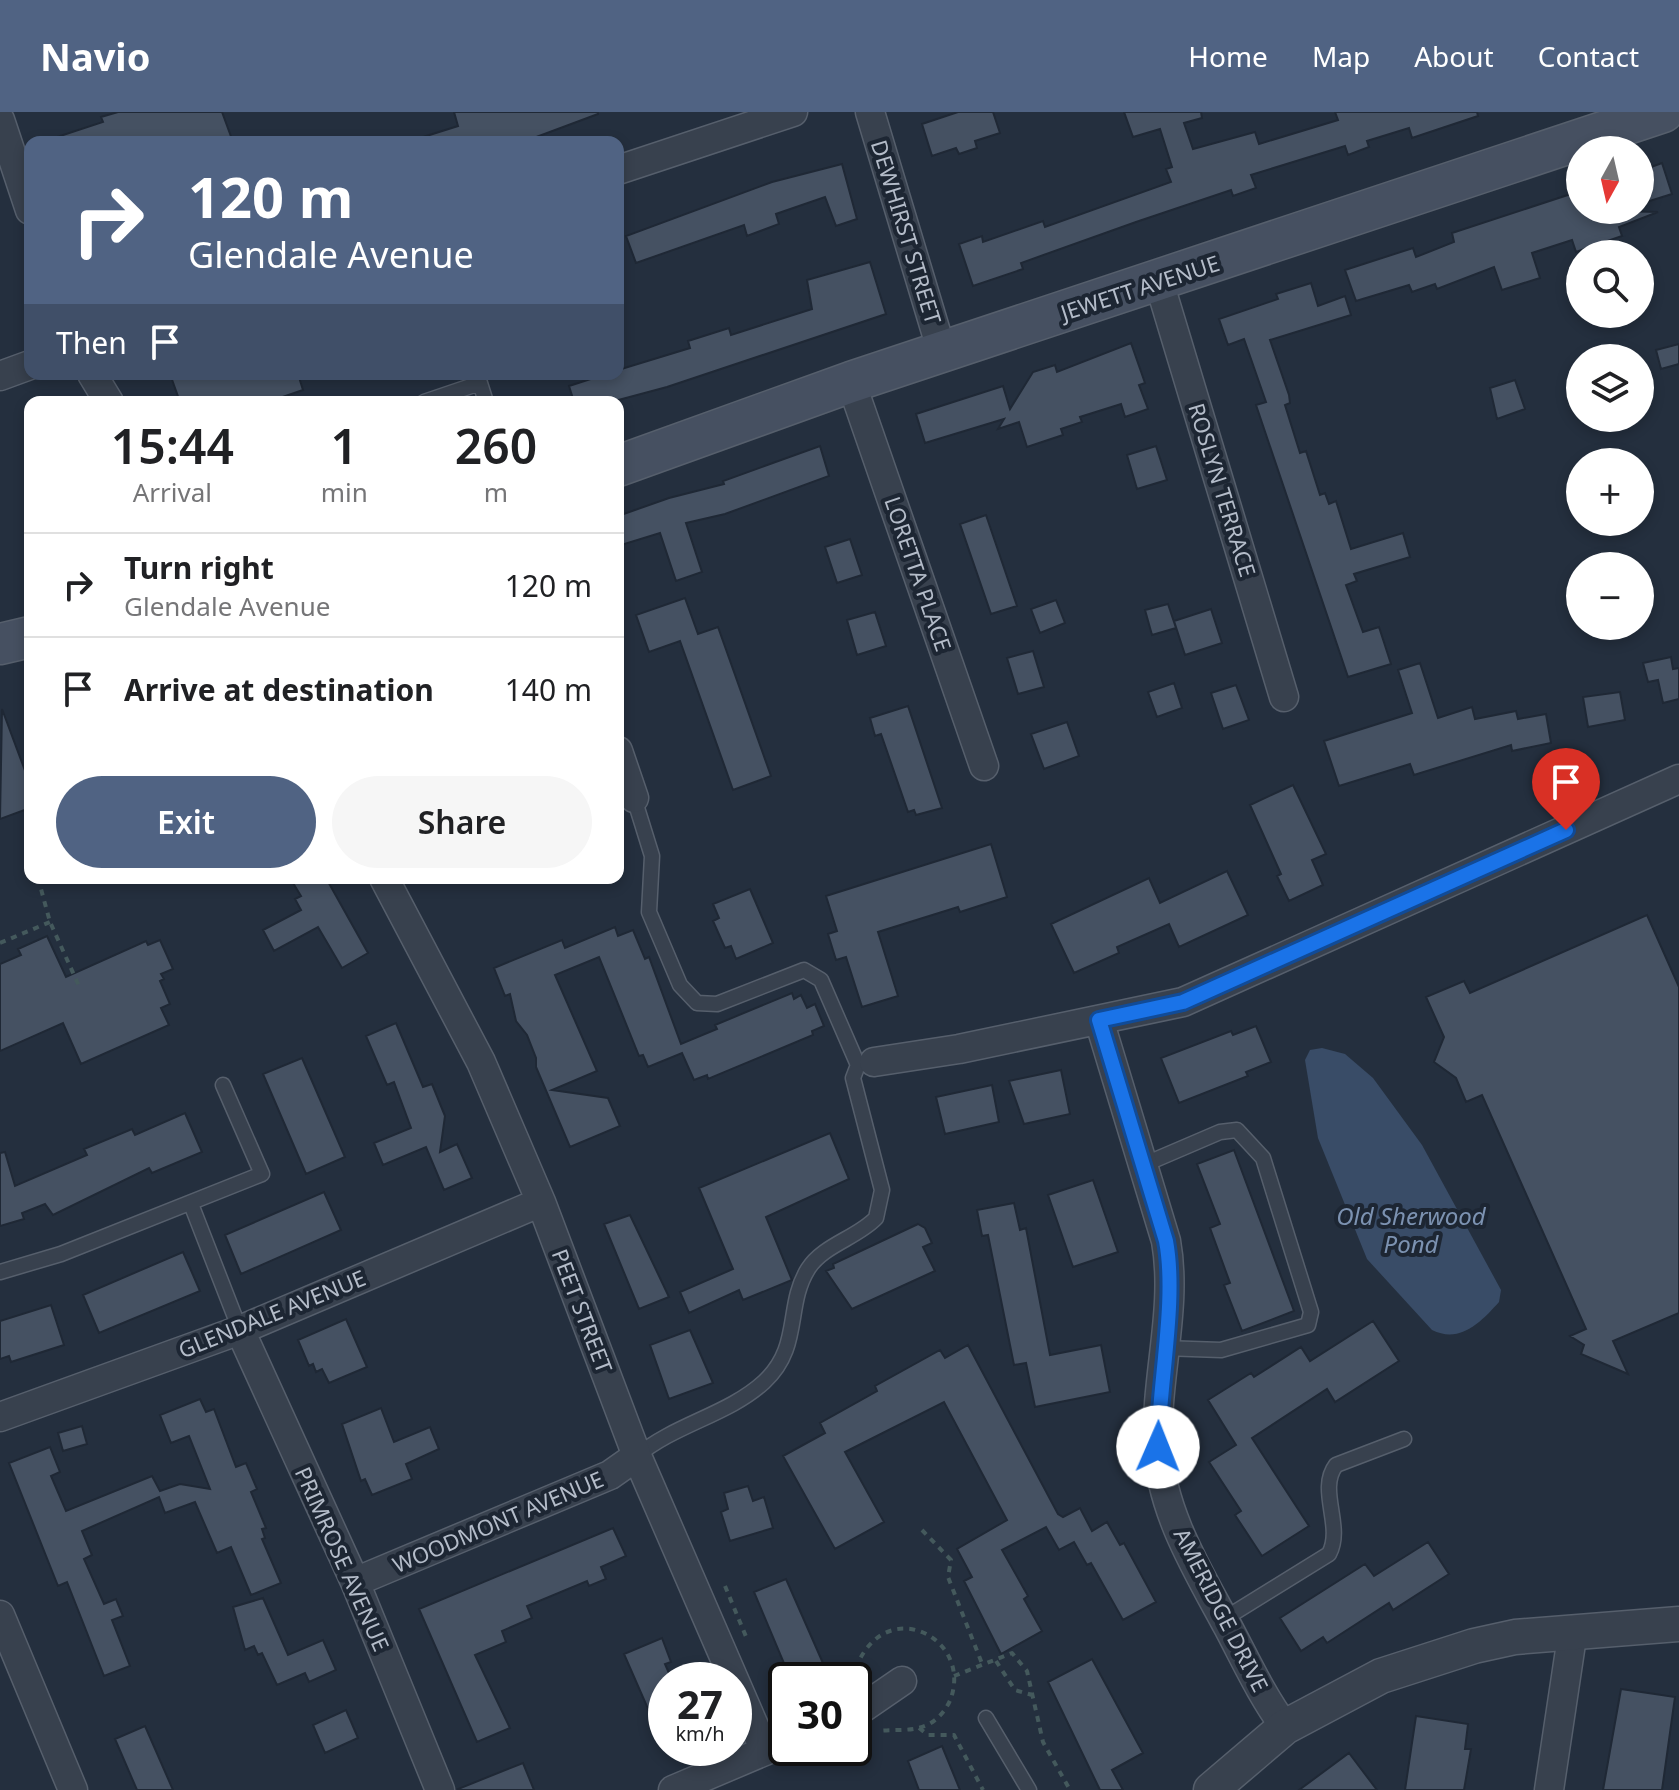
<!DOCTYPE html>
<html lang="en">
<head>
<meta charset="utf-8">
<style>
	body { margin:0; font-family:"Noto Sans",sans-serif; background:#f6f6f6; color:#202124; height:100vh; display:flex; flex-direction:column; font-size:30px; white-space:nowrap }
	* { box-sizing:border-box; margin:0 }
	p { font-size:26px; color:#757577 }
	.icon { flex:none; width:44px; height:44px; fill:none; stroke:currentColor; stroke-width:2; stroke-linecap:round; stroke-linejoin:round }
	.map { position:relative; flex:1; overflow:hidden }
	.panel { position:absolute; left:24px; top:284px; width:600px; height:488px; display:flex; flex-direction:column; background:#fff; border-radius:16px; box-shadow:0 4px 12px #0003 }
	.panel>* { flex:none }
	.banner { position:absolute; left:24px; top:24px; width:600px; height:244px; border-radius:16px; box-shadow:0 4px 12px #0003; background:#506383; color:#fff; overflow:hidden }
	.needle { width:52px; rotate:188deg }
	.controls { position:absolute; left:1566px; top:24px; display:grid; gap:16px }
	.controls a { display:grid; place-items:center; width:88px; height:88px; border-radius:50%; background:#fff; box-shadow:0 4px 12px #0003; font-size:40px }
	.speed { position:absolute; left:648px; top:1550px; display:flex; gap:16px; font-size:40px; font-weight:700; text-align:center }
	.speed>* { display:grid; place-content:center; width:104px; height:104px; border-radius:50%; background:#fff; box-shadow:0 4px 12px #0003; line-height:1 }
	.speed small { font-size:20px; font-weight:400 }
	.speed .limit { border:4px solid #111; border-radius:12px; background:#fff; color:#111 }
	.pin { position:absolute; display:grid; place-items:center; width:68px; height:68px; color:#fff; margin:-82px -34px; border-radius:50% 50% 50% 0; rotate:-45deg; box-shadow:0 0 8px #0007 }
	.pin .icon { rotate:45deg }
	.me { position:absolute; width:88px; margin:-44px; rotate:1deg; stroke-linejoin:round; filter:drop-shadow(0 0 6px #0008) }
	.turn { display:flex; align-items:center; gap:28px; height:168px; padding:0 32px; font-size:36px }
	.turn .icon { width:104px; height:104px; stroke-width:2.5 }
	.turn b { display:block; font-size:56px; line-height:68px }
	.then { display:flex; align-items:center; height:76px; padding:0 32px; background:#0003; gap:16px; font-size:30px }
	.eta { display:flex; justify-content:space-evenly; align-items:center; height:136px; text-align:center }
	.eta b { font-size:48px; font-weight:600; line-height:56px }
	.cta { display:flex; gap:16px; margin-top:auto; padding:16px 32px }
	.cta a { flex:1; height:92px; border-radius:48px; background:#506383; color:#fff; font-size:32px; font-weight:600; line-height:92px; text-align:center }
	.cta a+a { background:#f6f6f6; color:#202124 }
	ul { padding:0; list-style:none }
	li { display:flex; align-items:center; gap:24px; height:104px; padding:0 32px; border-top:2px solid #e0e0e0 }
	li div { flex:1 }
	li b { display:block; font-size:30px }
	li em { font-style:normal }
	header { display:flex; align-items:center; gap:48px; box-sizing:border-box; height:112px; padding:0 40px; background:#506383; color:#fff }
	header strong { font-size:38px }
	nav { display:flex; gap:44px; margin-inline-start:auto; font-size:28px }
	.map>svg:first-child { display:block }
	.water { fill:#394c67 }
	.building { fill:#455162; stroke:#1f2835; stroke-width:2 }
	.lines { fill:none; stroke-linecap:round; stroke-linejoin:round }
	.service-casing { stroke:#565f6c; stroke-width:17 }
	.minor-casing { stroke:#565f6c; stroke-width:31 }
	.tertiary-casing { stroke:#565f6c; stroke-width:37 }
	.secondary-casing { stroke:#565f6c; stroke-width:43 }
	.path { stroke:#44595c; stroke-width:4; stroke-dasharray:6 6; stroke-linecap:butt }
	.service { stroke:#38414e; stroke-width:14 }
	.minor { stroke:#38414e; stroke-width:28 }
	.tertiary { stroke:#38414e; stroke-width:34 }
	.secondary { stroke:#465061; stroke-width:40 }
	.route-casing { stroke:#114b97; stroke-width:20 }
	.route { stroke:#1a73e8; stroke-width:14 }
	.labels { text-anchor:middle; stroke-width:8; stroke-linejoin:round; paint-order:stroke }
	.street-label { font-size:22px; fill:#b4bcc9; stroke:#1d2633 }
	.water-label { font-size:24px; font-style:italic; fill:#7c92b1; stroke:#1d2633 }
</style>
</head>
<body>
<header>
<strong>Navio</strong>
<nav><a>Home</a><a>Map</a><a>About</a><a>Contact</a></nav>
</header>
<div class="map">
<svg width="1679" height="1678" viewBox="0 0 1679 1678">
	<rect width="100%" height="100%" fill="#242f3e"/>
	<path class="water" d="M 1322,936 L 1345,942 L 1373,966 L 1422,1033 L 1501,1178 L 1499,1190 C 1481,1210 1460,1232 1432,1218 L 1367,1147 L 1318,1026 L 1305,948 L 1310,938 Z"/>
	<path class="building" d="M 118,0 L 222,0 L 233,30 L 54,30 L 54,26 L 103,10 L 101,5 Z
		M 454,0 L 598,0 L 598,2 L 523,30 L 421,30 L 420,26 L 458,14 Z
		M 958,0 L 993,0 L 1000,21 L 975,29 L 977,36 L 959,42 L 956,36 L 932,44 L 922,12 Z
		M 1124,0 L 1201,0 L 1202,6 L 1184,11 L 1193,37 L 1255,20 L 1259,32 L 1338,8 L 1335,0 L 1477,0 L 1478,4 L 1412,26 L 1409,16 L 1367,29 L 1369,35 L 1348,43 L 1345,34 L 1251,63 L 1256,76 L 1233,84 L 1231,78 L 1136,110 L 1021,151 L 1023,157 L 973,174 L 959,132 L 982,124 L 983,130 L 1043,109 L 1045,115 L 1171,70 L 1166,57 L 1172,55 L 1160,17 L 1133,25 Z
		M 1662,51 L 1672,82 L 1640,92 L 1640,59 Z
		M 842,52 L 857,107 L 836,114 L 825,85 L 776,102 L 779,112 L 747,124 L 744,113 L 636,151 L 626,124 L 772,70 Z
		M 1580,79 L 1580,98 L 1658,100 L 1619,115 L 1622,124 L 1576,140 L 1572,128 L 1532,141 L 1540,166 L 1502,178 L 1494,155 L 1437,177 L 1435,172 L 1412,180 L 1409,173 L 1356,189 L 1345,158 L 1413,136 L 1416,145 L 1454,130 L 1452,121 Z
		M 870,150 L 886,202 L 667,275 L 611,290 L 574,290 L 569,274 L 606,262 L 618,262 L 618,258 L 690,236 L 688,229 L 729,216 L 731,223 L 812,197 L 807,168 Z
		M 1311,171 L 1318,194 L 1345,184 L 1351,203 L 1270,228 L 1289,283 L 1290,291 L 1285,293 L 1300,341 L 1306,339 L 1320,383 L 1325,381 L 1329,392 L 1336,389 L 1351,437 L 1403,421 L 1410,445 L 1354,462 L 1357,469 L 1346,473 L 1363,520 L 1379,515 L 1391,552 L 1348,565 L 1256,293 L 1266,290 L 1244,227 L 1228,233 L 1219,207 L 1278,187 L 1276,182 Z
		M 1131,231 L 1145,271 L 1139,273 L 1148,297 L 1125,305 L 1121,292 L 1080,305 L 1082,310 L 1061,317 L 1063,323 L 1027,335 L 1019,310 L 998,317 L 1004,307 L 925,331 L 916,302 L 1003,274 L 1010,297 L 1033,260 L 1055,253 L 1057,260 Z
		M 1679,232 L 1679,252 L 1661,257 L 1656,238 Z
		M 170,262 L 298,262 L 303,278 L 268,290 L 180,290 Z
		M 1515,268 L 1525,297 L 1497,307 L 1490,276 Z
		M 820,334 L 829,364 L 725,402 L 686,411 L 702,460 L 676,469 L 660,421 L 618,434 L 618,404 L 669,386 L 724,372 L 723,369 Z
		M 1156,334 L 1167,368 L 1137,377 L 1127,343 Z
		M 986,403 L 1017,494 L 991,502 L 960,412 Z
		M 850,427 L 862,463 L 837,471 L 825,435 Z
		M 685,486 L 698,522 L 718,515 L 771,664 L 733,678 L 680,529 L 649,540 L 636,503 Z
		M 1056,488 L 1065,511 L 1040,521 L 1031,497 Z
		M 1168,492 L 1176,516 L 1152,523 L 1145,498 Z
		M 1211,497 L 1222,531 L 1185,543 L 1174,509 Z
		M 875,500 L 886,534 L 857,543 L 847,508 Z
		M 1033,539 L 1044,575 L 1018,582 L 1007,546 Z
		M 1671,545 L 1673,557 L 1679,556 L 1679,587 L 1663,591 L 1658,568 L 1648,570 L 1643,551 Z
		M 1420,551 L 1438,606 L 1472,595 L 1475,607 L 1516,599 L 1518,607 L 1546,602 L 1551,631 L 1512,639 L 1511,633 L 1414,663 L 1410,652 L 1339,674 L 1324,629 L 1412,601 L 1398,558 Z
		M 1174,571 L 1182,596 L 1157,605 L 1148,580 Z
		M 1236,573 L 1249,608 L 1223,617 L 1211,581 Z
		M 1620,580 L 1625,608 L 1588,615 L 1583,585 Z
		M 908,594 L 942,696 L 916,703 L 914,698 L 908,700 L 881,622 L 875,624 L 870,606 Z
		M 2,597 L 30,672 L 30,696 L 0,707 Z
		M 1067,610 L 1079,644 L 1044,657 L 1031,622 Z
		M 1293,673 L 1326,742 L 1312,748 L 1323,773 L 1289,789 L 1277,764 L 1281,762 L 1250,693 Z
		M 991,732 L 1007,785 L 960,800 L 958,795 L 878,820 L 898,884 L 862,895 L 846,845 L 836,848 L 828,822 L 837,819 L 826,784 Z
		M 1227,759 L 1248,803 L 1179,835 L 1169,812 L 1117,835 L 1119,841 L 1074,861 L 1051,812 L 1149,766 L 1160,791 Z
		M 290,766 L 326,766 L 368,841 L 342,856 L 318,815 L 274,839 L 263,818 L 301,798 L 295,787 L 301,784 Z
		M 750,777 L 773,831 L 736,847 L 731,834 L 725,836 L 713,809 L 719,806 L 713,792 Z
		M 1647,803 L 1679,875 L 1679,1201 L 1613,1229 L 1628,1262 L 1581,1242 L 1584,1233 L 1570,1224 L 1586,1217 L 1482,983 L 1466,990 L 1456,966 L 1434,950 L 1444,925 L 1426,885 L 1464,869 L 1470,881 Z
		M 615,815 L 618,824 L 633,818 L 645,847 L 649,845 L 681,932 L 717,917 L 715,913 L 792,881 L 794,887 L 801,883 L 807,896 L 815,892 L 824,914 L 812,919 L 813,923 L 708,967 L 707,963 L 694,968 L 682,941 L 648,955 L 643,943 L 639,944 L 599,845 L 555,863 L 597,959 L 552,978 L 608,986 L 620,1014 L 570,1035 L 536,955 L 536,946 L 527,923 L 516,909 L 510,882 L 505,884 L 494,856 L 562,828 L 565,836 Z
		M 47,824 L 66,865 L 146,829 L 148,833 L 160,828 L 173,857 L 161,862 L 164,867 L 160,869 L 170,892 L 161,896 L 169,913 L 81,952 L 63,911 L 0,939 L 0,852 L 21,843 L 18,837 Z
		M 396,911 L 423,975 L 432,972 L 445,1004 L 440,1040 L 457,1032 L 472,1066 L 444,1078 L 426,1035 L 383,1053 L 374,1031 L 411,1016 L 394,970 L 387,973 L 366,924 Z
		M 1256,914 L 1271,950 L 1246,960 L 1248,964 L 1179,991 L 1161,946 L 1231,919 L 1233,923 Z
		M 302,946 L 345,1045 L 306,1062 L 263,962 Z
		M 1061,958 L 1070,1002 L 1024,1012 L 1009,969 Z
		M 992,973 L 999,1010 L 945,1022 L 936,985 Z
		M 185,1001 L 202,1040 L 152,1061 L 149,1056 L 53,1103 L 45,1092 L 22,1101 L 24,1107 L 0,1114 L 0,1041 L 5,1040 L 15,1074 L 87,1043 L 84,1037 L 132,1017 L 135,1023 Z
		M 830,1021 L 849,1067 L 766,1105 L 792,1168 L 743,1188 L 739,1178 L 689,1201 L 680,1180 L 733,1157 L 699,1076 Z
		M 1234,1038 L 1294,1199 L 1242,1219 L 1224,1173 L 1230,1171 L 1210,1116 L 1220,1112 L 1197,1052 Z
		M 1093,1068 L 1118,1140 L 1073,1155 L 1048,1083 Z
		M 324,1080 L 341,1118 L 241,1162 L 225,1123 Z
		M 1014,1091 L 1020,1118 L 1026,1116 L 1050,1243 L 1101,1233 L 1110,1280 L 1035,1295 L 1026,1251 L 1014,1253 L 988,1123 L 982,1124 L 977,1098 Z
		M 630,1103 L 669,1185 L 639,1197 L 604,1112 Z
		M 918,1112 L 925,1116 L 932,1131 L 923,1135 L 935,1159 L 852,1197 L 826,1159 L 834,1156 L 833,1152 Z
		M 183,1140 L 200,1179 L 99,1221 L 83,1183 Z
		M 51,1193 L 64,1233 L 11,1250 L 9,1244 L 0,1247 L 0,1209 Z
		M 346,1207 L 367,1255 L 329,1271 L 322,1257 L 316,1260 L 313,1252 L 309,1254 L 298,1228 Z
		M 1373,1209 L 1399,1249 L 1335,1290 L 1327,1277 L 1252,1326 L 1309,1414 L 1262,1444 L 1235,1403 L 1241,1399 L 1209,1350 L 1236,1333 L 1208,1288 L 1251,1261 L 1254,1265 L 1301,1235 L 1310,1249 Z
		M 690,1218 L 713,1271 L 669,1287 L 650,1233 Z
		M 968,1233 L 1058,1402 L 1063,1405 L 1080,1396 L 1092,1419 L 1107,1410 L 1120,1433 L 1124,1431 L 1156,1490 L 1123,1508 L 1091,1451 L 1087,1453 L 1074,1430 L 1059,1438 L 1046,1415 L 1002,1438 L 1028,1484 L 1024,1487 L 1042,1519 L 1001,1542 L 964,1469 L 972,1465 L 957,1437 L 1007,1408 L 944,1290 L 845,1340 L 884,1410 L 835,1437 L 783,1344 L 825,1321 L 820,1311 L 877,1279 L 875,1274 L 940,1238 L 945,1246 Z
		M 200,1287 L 206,1300 L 214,1297 L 236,1355 L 246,1351 L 257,1377 L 251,1380 L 266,1416 L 262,1417 L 265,1426 L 262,1427 L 281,1471 L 251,1483 L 231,1435 L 217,1441 L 195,1390 L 165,1401 L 159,1385 L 82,1419 L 92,1443 L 84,1447 L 104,1492 L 116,1487 L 123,1504 L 112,1508 L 130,1554 L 104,1564 L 67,1470 L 58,1474 L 9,1351 L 50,1335 L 60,1360 L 51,1364 L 66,1399 L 152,1364 L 160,1379 L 180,1372 L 210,1377 L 189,1324 L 171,1331 L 160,1303 Z
		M 381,1296 L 394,1330 L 430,1315 L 439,1337 L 406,1352 L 412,1367 L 372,1383 L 365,1367 L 361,1369 L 342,1312 Z
		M 82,1314 L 87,1332 L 63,1339 L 58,1321 Z
		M 748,1374 L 753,1389 L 764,1385 L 773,1416 L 730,1429 L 721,1400 L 728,1397 L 724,1381 Z
		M 613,1416 L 626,1444 L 601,1455 L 606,1467 L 589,1474 L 587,1469 L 527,1494 L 532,1506 L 502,1519 L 506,1530 L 475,1543 L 510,1616 L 477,1630 L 419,1497 Z
		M 1428,1430 L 1449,1462 L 1393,1498 L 1389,1491 L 1327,1531 L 1323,1525 L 1301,1539 L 1280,1506 L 1365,1452 L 1374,1464 Z
		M 786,1467 L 826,1558 L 797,1568 L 791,1568 L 754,1480 Z
		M 263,1486 L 288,1543 L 323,1528 L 336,1558 L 309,1570 L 305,1561 L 277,1573 L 262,1541 L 258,1543 L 254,1534 L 245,1538 L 233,1495 Z
		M 662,1526 L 671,1550 L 665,1552 L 672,1568 L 666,1568 L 666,1638 L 624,1542 Z
		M 1092,1547 L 1143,1641 L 1112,1658 L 1123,1678 L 1100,1678 L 1048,1570 Z
		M 1621,1577 L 1675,1585 L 1662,1678 L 1603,1678 Z
		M 346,1598 L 358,1626 L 325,1641 L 313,1613 Z
		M 1416,1604 L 1468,1612 L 1465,1637 L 1471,1637 L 1464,1678 L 1405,1678 Z
		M 145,1614 L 173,1678 L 137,1678 L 115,1627 Z
		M 942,1634 L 960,1678 L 919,1678 L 908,1649 Z
		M 1349,1641 L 1377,1678 L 1299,1678 Z
		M 523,1651 L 534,1678 L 459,1678 L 458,1677 Z"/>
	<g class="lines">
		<defs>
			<path id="service" d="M 424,290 L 480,271 L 486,290
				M 634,686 L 652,744 L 649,800 L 680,873 L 697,891 L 717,892 L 804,858 L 821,868 L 858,953
				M 1143,1053 L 1220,1020 L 1237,1018 L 1263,1046 L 1311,1200 L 1308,1213 L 1221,1238 L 1163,1236
				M 191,1092 L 240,1218
				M 0,1160 L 61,1142 L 262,1062 L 223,973
				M 637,1344 C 675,1312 728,1303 764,1270 C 802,1235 785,1194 808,1157 C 823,1133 857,1126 876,1106 L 882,1078 L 853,966 L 858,953 L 874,950
				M 1224,1507 L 1329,1442 C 1344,1414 1317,1378 1336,1353 L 1404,1327
				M 986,1606 L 1029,1678"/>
			<path id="minor" d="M 870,0 L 942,240
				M 0,8 L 30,98
				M 618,58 L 793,0
				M 1159,170 L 1284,585
				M 92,262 L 109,290
				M 0,264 L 30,253
				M 851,270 L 984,654
				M 618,639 L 634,686
				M 384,766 L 481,950 L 541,1090 L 637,1344 L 765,1639
				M 1099,908 L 1166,1129 C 1178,1196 1155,1266 1158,1335 C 1161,1400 1198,1459 1228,1515 C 1246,1549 1262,1584 1285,1615
				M 874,950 L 959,937 L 1183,890 L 1679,667
				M 240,1218 L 355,1470 L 440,1678
				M 0,1305 L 240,1218 L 541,1090
				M 355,1470 L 610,1363 L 637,1344
				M 0,1503 L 73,1678
				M 854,1602 L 902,1569
				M 673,1678 L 786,1630
				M 1549,1678 L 1573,1518"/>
			<path id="tertiary" d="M 1211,1678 L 1285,1615 L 1381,1564 L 1474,1534 L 1515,1525 L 1679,1512"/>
			<path id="secondary" d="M 618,354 L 851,270 L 1663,0
				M 0,532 L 30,525"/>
		</defs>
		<use href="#service" class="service-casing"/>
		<use href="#minor" class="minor-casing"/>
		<use href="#tertiary" class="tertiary-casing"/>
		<use href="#secondary" class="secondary-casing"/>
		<path class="path" d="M 28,720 L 30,730
			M 38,766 L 50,810 L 79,874
			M 0,831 L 50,810
			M 922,1418 L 951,1448 L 948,1465 L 983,1554
			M 725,1474 L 747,1527
			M 996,1549 L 1015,1578 L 1032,1583
			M 954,1564 L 1012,1541 L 1027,1559 L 1043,1630 L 1070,1678
			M 852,1568 C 876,1477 973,1522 951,1586 C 947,1597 938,1608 927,1613 C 912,1620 895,1617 879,1619
			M 919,1616 L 928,1623 L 954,1623 L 983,1678
			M 805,1649 L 836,1636"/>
		<use href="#service" class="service"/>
		<use href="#minor" class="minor"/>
		<use href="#tertiary" class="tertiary"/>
		<use href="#secondary" class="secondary"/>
	</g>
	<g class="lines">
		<defs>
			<path id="route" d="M 1158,1335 C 1159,1271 1177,1188 1166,1129 L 1099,908 L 1183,890 L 1566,718"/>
		</defs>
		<use href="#route" class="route-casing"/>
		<use href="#route" class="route"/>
	</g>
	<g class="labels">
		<g class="street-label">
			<text transform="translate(906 120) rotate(73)" y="8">DEWHIRST STREET</text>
			<text transform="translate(1140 176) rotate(-18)" y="8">JEWETT AVENUE</text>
			<text transform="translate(1222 378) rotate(73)" y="8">ROSLYN TERRACE</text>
			<text transform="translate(918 462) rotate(71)" y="8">LORETTA PLACE</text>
			<text transform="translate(582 1199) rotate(69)" y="8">PEET STREET</text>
			<text transform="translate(272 1202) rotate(-22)" y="8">GLENDALE AVENUE</text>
			<text transform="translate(498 1410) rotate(-23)" y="8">WOODMONT AVENUE</text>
			<text transform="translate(342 1447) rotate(66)" y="8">PRIMROSE AVENUE</text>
			<text transform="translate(1221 1498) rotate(63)" y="8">AMERIDGE DRIVE</text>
		</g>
		<g class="water-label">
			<text x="1411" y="1113">Old Sherwood<tspan x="1411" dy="28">Pond</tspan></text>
		</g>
	</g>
</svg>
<div class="controls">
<a><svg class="needle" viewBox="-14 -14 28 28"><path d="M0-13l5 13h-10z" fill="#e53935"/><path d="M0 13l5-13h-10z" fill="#757577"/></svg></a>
<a><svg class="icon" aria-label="search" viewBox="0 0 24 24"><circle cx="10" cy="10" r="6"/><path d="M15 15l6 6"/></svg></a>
<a><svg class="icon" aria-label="layers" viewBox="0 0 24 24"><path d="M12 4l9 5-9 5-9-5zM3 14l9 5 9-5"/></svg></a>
<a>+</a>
<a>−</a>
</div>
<div class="speed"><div>27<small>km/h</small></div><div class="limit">30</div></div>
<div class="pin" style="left:1566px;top:718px;background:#d93025"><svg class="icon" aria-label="arrive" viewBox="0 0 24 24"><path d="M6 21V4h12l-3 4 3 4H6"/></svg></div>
<svg class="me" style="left:1158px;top:1335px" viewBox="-20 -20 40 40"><circle r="19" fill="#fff"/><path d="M0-13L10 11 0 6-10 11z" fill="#1a73e8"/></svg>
<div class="banner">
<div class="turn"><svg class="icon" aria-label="right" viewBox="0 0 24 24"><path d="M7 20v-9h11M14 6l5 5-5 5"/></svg><div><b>120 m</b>Glendale Avenue</div></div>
<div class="then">Then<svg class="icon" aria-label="arrive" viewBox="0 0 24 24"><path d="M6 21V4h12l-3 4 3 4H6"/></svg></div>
</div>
<section class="panel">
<div class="eta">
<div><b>15:44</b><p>Arrival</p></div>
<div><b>1</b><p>min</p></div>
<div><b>260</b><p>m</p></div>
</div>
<ul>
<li><svg class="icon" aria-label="right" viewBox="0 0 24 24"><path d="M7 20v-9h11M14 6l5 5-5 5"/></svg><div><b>Turn right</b><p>Glendale Avenue</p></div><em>120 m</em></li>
<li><svg class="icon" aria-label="arrive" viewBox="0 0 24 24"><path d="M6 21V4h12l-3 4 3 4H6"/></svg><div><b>Arrive at destination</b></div><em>140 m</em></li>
</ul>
<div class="cta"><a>Exit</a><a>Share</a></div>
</section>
</div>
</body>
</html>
